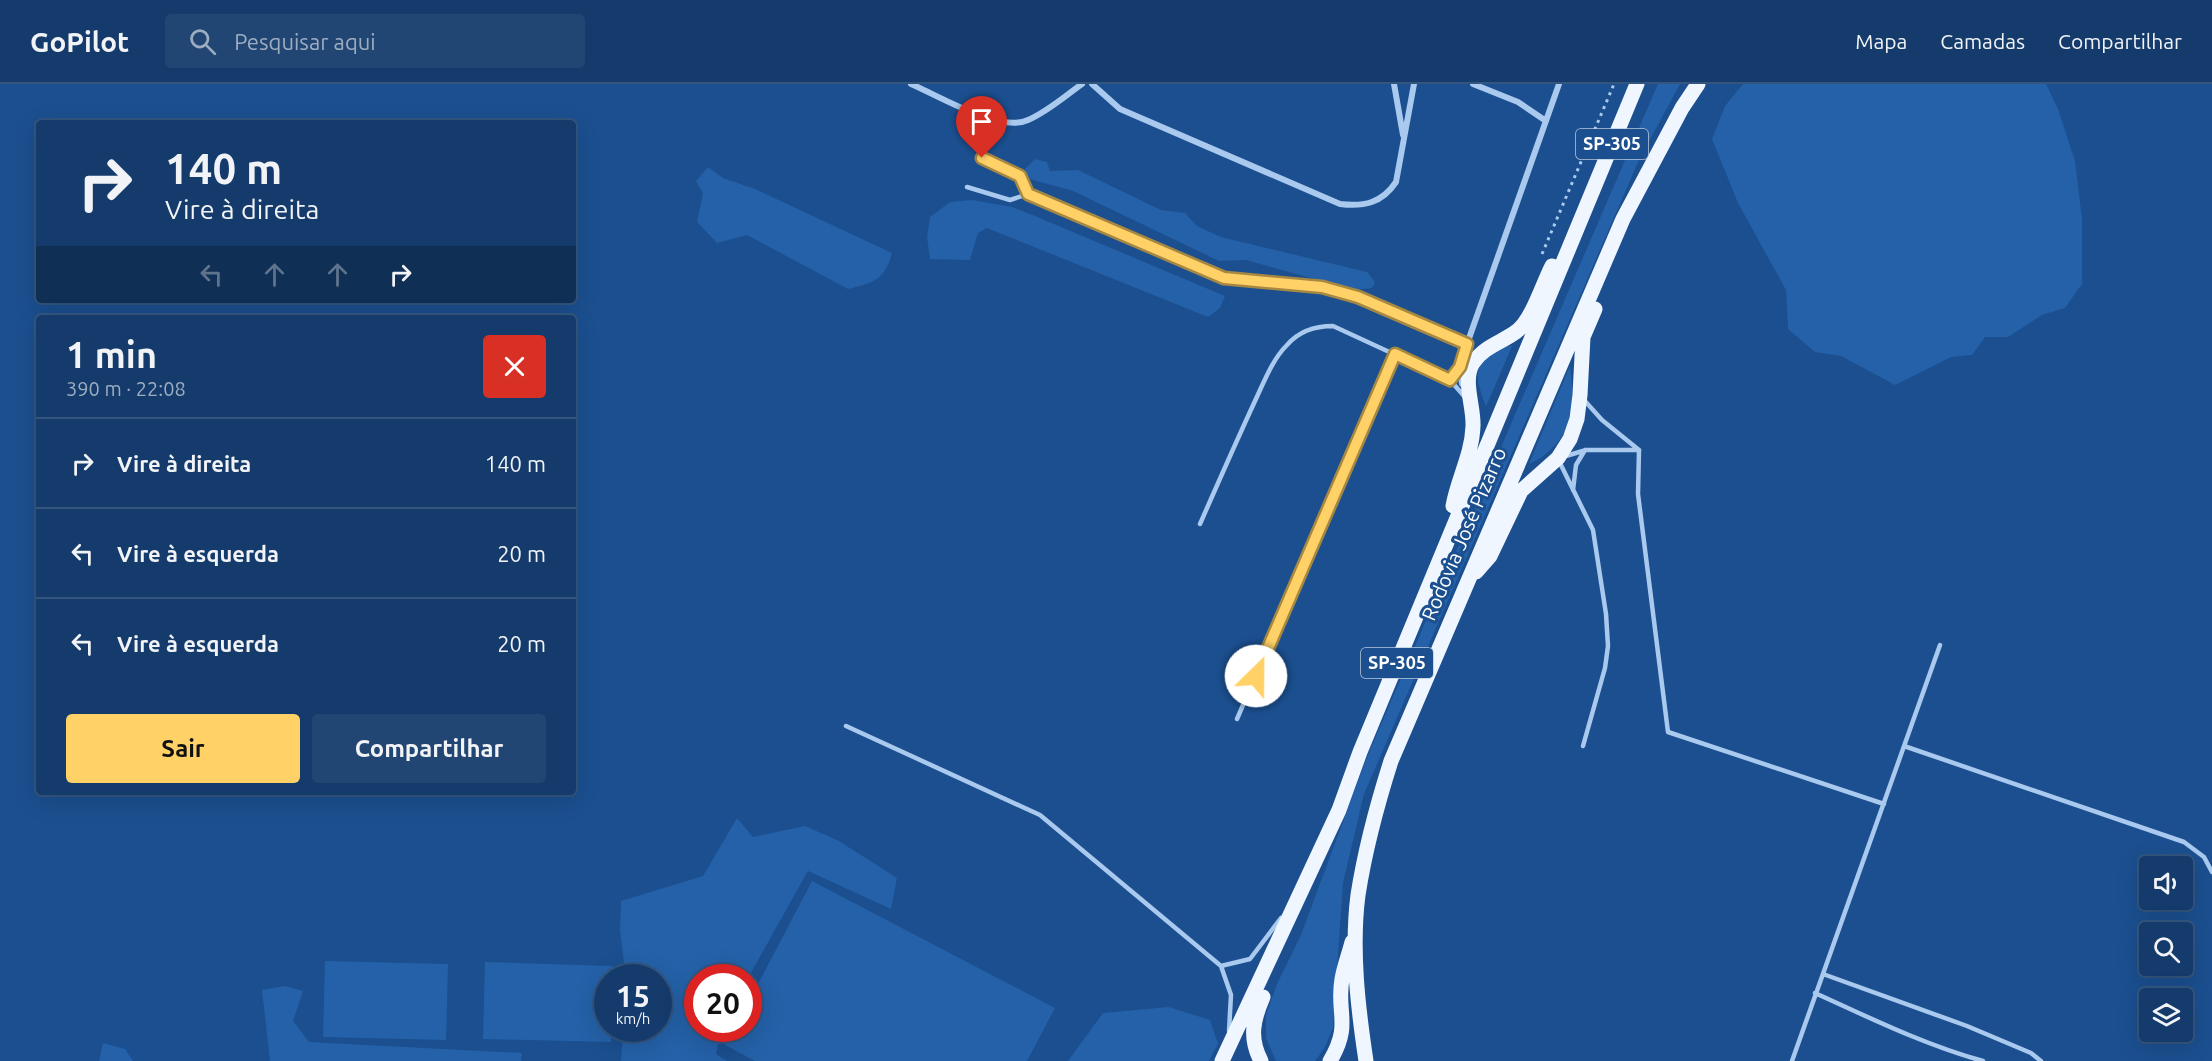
<!DOCTYPE html>
<html lang="pt">
<head>
<meta charset="utf-8">
<style>
	body { margin:0; font-family:Ubuntu,sans-serif; background:#214673; color:#f1f3f6; height:100vh; display:flex; flex-direction:column; font-size:22px; white-space:nowrap }
	* { box-sizing:border-box; margin:0 }
	p { font-size:20px; color:#9dadc1 }
	.icon { flex:none; width:33px; height:33px; fill:none; stroke:currentColor; stroke-width:2; stroke-linecap:round; stroke-linejoin:round }
	.map { position:relative; flex:1; overflow:hidden }
	.sheet { position:absolute; left:36px; top:231px; width:540px; height:480px; display:flex; flex-direction:column; background:#143b6b; border-radius:6px; box-shadow:0 6px 24px #0002,0 0 0 2px #33557e }
	.sheet>* { flex:none }
	.top-card { position:absolute; left:36px; top:36px; width:540px; height:183px; border-radius:6px; box-shadow:0 6px 24px #0002,0 0 0 2px #33557e; background:#143b6b; color:#f1f3f6; overflow:hidden }
	.fabs { position:absolute; left:2139px; top:772px; display:grid; gap:12px }
	.fabs a { display:grid; place-items:center; width:54px; height:54px; border-radius:6px; background:#143b6b; box-shadow:0 6px 24px #0002,0 0 0 2px #33557e; font-size:30px }
	.speed { position:absolute; left:594px; top:880px; display:flex; gap:12px; font-size:30px; font-weight:700; text-align:center }
	.speed>* { display:grid; place-content:center; width:78px; height:78px; border-radius:50%; background:#143b6b; box-shadow:0 6px 24px #0002,0 0 0 2px #33557e; line-height:1 }
	.speed small { font-size:15px; font-weight:400 }
	.speed .limit { border:9px solid #d22; background:#fff; color:#111 }
	.pin { position:absolute; display:grid; place-items:center; width:51px; height:51px; color:#fff; margin:-62px -26px; border-radius:50% 50% 50% 0; rotate:-45deg; box-shadow:0 0 6px #0007 }
	.pin .icon { rotate:45deg }
	.me { position:absolute; width:66px; margin:-33px; rotate:23deg; stroke-linejoin:round; filter:drop-shadow(0 0 4px #0008) }
	.turn { display:flex; align-items:center; gap:21px; height:126px; padding:0 30px; font-size:27px }
	.turn .icon { width:78px; height:78px; stroke-width:2.5 }
	.turn b { display:block; font-size:42px; line-height:51px }
	.lanes { display:flex; align-items:center; height:57px; padding:0 30px; background:#0003; justify-content:center; gap:30px; direction:ltr }
	.lanes .off { opacity:.35 }
	.round { display:grid; place-items:center; flex:none; width:63px; height:63px; border-radius:6px; background:#214673 }
	.overview { display:flex; align-items:center; justify-content:space-between; height:102px; padding:0 30px }
	h1 { font-size:36px; font-weight:600; line-height:45px }
	.action { display:flex; gap:12px; margin-top:auto; padding:12px 30px }
	.action a { flex:1; height:69px; border-radius:6px; background:#ffd166; color:#111; font-size:24px; font-weight:600; line-height:69px; text-align:center }
	.action a+a { background:#214673; color:#f1f3f6 }
	ul { padding:0; list-style:none }
	li { display:flex; align-items:center; gap:18px; height:90px; padding:0 30px; border-top:2px solid #33557e }
	li div { flex:1 }
	li b { display:block; font-size:22px }
	li em { font-style:normal }
	header { display:flex; align-items:center; gap:36px; box-sizing:border-box; height:84px; padding:0 30px; background:#143b6b; border-bottom:2px solid #33557e }
	header strong { font-size:28px }
	nav { display:flex; gap:33px; margin-inline-start:auto; font-size:21px }
	.search { width:420px; height:54px; background:#214673; display:flex; align-items:center; gap:15px; box-sizing:border-box; padding:0 21px; border-radius:6px; color:#9dadc1; font-size:22px }
	.map>svg:first-child { display:block }
	.green { fill:#2461a8 }
	.lines { fill:none; stroke-linecap:round; stroke-linejoin:round }
	.path { stroke:#a9c9ee; stroke-width:3; stroke-dasharray:3 4.5; stroke-linecap:butt }
	.service { stroke:#a9c9ee; stroke-width:4.5 }
	.minor { stroke:#a9c9ee; stroke-width:6 }
	.primary { stroke:#f0f6ff; stroke-width:15 }
	.route-casing { stroke:#a68842; stroke-width:15 }
	.route { stroke:#ffd166; stroke-width:10 }
	.labels { text-anchor:middle; stroke-width:6; stroke-linejoin:round; paint-order:stroke }
	.shield { fill:#1b4f8f; stroke:#bbcadd; stroke-width:1.5 }
	.shield-label { font-size:18px; font-weight:bold; fill:#fff }
	.street-label { font-size:20px; fill:#fff; stroke:#1b4f8f }
</style>
</head>
<body>
<header>
<strong>GoPilot</strong>
<div class="search"><svg class="icon" aria-label="search" viewBox="0 0 24 24"><circle cx="10" cy="10" r="6"/><path d="M15 15l6 6"/></svg>Pesquisar aqui</div>
<nav><a>Mapa</a><a>Camadas</a><a>Compartilhar</a></nav>
</header>
<div class="map">
<svg width="2212" height="977" viewBox="0 0 2212 977">
	<rect width="100%" height="100%" fill="#1b4f8f"/>
	<path class="green" d="M 1658,0 L 1680,0 L 1639,76 L 1364,710 L 1343,799 L 1333,944 L 1324,965 L 1315,977 L 1276,977 L 1266,954 L 1266,931 L 1277,900 L 1301,851 L 1367,673 Z
		M 1743,0 L 2046,0 L 2058,25 L 2075,77 L 2082,135 L 2082,200 L 2065,224 L 2042,231 L 2008,253 L 1985,253 L 1972,271 L 1951,273 L 1895,301 L 1841,272 L 1815,268 L 1788,245 L 1786,206 L 1738,119 L 1712,55 L 1725,22 Z
		M 1035,75 L 1047,78 L 1050,87 L 1078,86 L 1161,126 L 1185,129 L 1197,142 L 1221,153 L 1367,188 L 1375,198 L 1372,204 L 1354,206 L 1246,176 L 1219,177 L 1073,107 L 1030,95 L 1025,85 Z
		M 708,83 L 723,94 L 755,105 L 892,169 C 885,196 873,199 848,205 L 747,151 L 717,159 L 697,138 L 703,109 L 696,97 Z
		M 972,116 L 1012,123 L 1035,132 L 1225,212 L 1220,224 L 1208,233 L 987,144 L 978,149 L 970,176 L 930,175 L 927,153 L 930,133 L 950,118 Z
		M 1502,262 L 1512,262 L 1486,323 C 1474,289 1472,284 1502,262 Z
		M 1570,282 C 1571,296 1575,316 1572,330 C 1567,351 1549,372 1529,380 Z
		M 737,734 L 753,753 L 805,742 L 839,757 L 897,794 L 891,825 L 808,787 L 748,894 L 698,894 L 698,945 L 721,945 L 716,970 L 727,977 L 621,977 L 623,945 L 658,945 L 658,894 L 626,894 L 620,847 L 621,817 L 703,792 Z
		M 812,797 L 1055,924 L 1027,977 L 755,977 L 725,961 L 733,945 L 748,945 L 749,917 Z
		M 325,877 L 448,880 L 446,956 L 323,953 Z
		M 485,878 L 613,882 L 613,894 L 608,894 L 608,945 L 611,945 L 611,958 L 483,955 Z
		M 285,902 L 303,907 L 293,937 L 309,958 L 522,969 L 521,977 L 270,977 L 262,906 Z
		M 1169,923 L 1210,936 L 1218,960 L 1209,977 L 1068,977 L 1103,929 Z
		M 103,959 L 125,965 L 133,977 L 99,977 Z"/>
	<g class="lines">
		<path class="path" d="M 1542,170 L 1614,0"/>
		<path class="service" d="M 982,74 L 1020,92 L 1028,110
			M 967,103 L 1010,116 L 1028,110 L 1224,194 L 1322,203 L 1358,213 L 1467,260
			M 1450,296 L 1460,283
			M 1584,316 L 1602,336 L 1639,366
			M 1639,366 L 1638,410 L 1668,648 L 1884,720
			M 1566,372 L 1586,366 L 1639,366
			M 1559,377 L 1593,446 L 1606,530 L 1608,562 L 1605,584 L 1583,662
			M 1573,406 L 1576,381 L 1585,366
			M 1200,440 C 1218,399 1236,358 1255,317 C 1264,298 1272,276 1287,261 C 1299,247 1315,242 1333,242 L 1450,296 L 1464,312
			M 1237,635 L 1395,269
			M 846,642 L 1040,731 L 1221,882 L 1231,911 L 1229,947
			M 1904,662 L 2184,758 L 2204,773 L 2212,788
			M 1221,882 L 1250,875 L 1281,834
			M 1823,890 L 1967,942 L 2031,969 L 2041,977
			M 1815,909 C 1870,934 1925,961 1983,977
			M 1792,977 L 1940,561"/>
		<path class="minor" d="M 911,0 C 939,12 1000,49 1028,36 C 1047,28 1065,12 1082,0
			M 1092,0 L 1120,25 L 1340,120 C 1364,123 1382,119 1396,98 L 1414,0
			M 1394,0 L 1403,51
			M 1473,0 L 1518,18 L 1546,37
			M 1462,300 L 1460,283 L 1467,260 L 1559,0"/>
		<path class="primary" d="M 1453,422 C 1458,394 1472,371 1473,342 C 1474,322 1462,296 1473,279 C 1484,262 1503,258 1517,247 C 1532,236 1543,199 1552,182
			M 1476,488 L 1490,472 L 1521,407 L 1558,374 L 1570,355 L 1577,335 L 1580,311 L 1583,253 L 1595,225
			M 1222,977 L 1339,726 L 1360,668 L 1637,0
			M 1261,977 C 1249,954 1253,936 1263,913
			M 1330,977 C 1352,940 1336,929 1342,895 C 1344,883 1349,870 1352,858
			M 1366,977 C 1358,924 1351,865 1358,811 C 1365,766 1377,721 1391,677 L 1623,135 L 1682,24 L 1698,0"/>
	</g>
	<g class="lines">
		<defs>
			<path id="route" d="M 982,74 L 1020,92 L 1028,110 L 1224,194 L 1322,203 L 1358,213 L 1467,260 L 1460,283 L 1450,296 L 1395,270 L 1256,592"/>
		</defs>
		<use href="#route" class="route-casing"/>
		<use href="#route" class="route"/>
	</g>
	<g class="labels">
		<g class="shield">
			<rect x="1576" y="45" width="72" height="30" rx="4.5"/>
			<rect x="1361" y="564" width="72" height="30" rx="4.5"/>
		</g>
		<g class="shield-label">
			<text x="1612" y="66">SP-305</text>
			<text x="1397" y="585">SP-305</text>
		</g>
		<g class="street-label">
			<text transform="translate(1464 450) rotate(-67)" y="7">Rodovia José Pizarro</text>
		</g>
	</g>
</svg>
<div class="fabs">
<a><svg class="icon" aria-label="sound" viewBox="0 0 24 24"><path d="M4 9h4l5-4v14l-5-4H4zM17 9q2 3 0 6"/></svg></a>
<a><svg class="icon" aria-label="search" viewBox="0 0 24 24"><circle cx="10" cy="10" r="6"/><path d="M15 15l6 6"/></svg></a>
<a><svg class="icon" aria-label="layers" viewBox="0 0 24 24"><path d="M12 4l9 5-9 5-9-5zM3 14l9 5 9-5"/></svg></a>
</div>
<div class="speed"><div>15<small>km/h</small></div><div class="limit">20</div></div>
<div class="pin" style="left:982px;top:74px;background:#d93025"><svg class="icon" aria-label="arrive" viewBox="0 0 24 24"><path d="M6 21V4h12l-3 4 3 4H6"/></svg></div>
<svg class="me" style="left:1256px;top:592px" viewBox="-20 -20 40 40"><circle r="19" fill="#fff"/><path d="M0-13L10 11 0 6-10 11z" fill="#ffd166"/></svg>
<div class="top-card">
<div class="turn"><svg class="icon" aria-label="right" viewBox="0 0 24 24"><path d="M7 20v-9h11M14 6l5 5-5 5"/></svg><div><b>140 m</b>Vire à direita</div></div>
<div class="lanes"><svg class="icon off" aria-label="left" viewBox="0 0 24 24"><path d="M17 20v-9H6M10 6l-5 5 5 5"/></svg><svg class="icon off" aria-label="ahead" viewBox="0 0 24 24"><path d="M12 20V5M6 11l6-6 6 6"/></svg><svg class="icon off" aria-label="ahead" viewBox="0 0 24 24"><path d="M12 20V5M6 11l6-6 6 6"/></svg><svg class="icon" aria-label="right" viewBox="0 0 24 24"><path d="M7 20v-9h11M14 6l5 5-5 5"/></svg></div>
</div>
<section class="sheet">
<div class="overview"><div><h1>1 min</h1><p>390 m · 22:08</p></div><a class="round" style="background:#d93025;color:#fff"><svg class="icon" aria-label="close" viewBox="0 0 24 24"><path d="M6 6l12 12M18 6L6 18"/></svg></a></div>
<ul>
<li><svg class="icon" aria-label="right" viewBox="0 0 24 24"><path d="M7 20v-9h11M14 6l5 5-5 5"/></svg><div><b>Vire à direita</b></div><em>140 m</em></li>
<li><svg class="icon" aria-label="left" viewBox="0 0 24 24"><path d="M17 20v-9H6M10 6l-5 5 5 5"/></svg><div><b>Vire à esquerda</b></div><em>20 m</em></li>
<li><svg class="icon" aria-label="left" viewBox="0 0 24 24"><path d="M17 20v-9H6M10 6l-5 5 5 5"/></svg><div><b>Vire à esquerda</b></div><em>20 m</em></li>
</ul>
<div class="action"><a>Sair</a><a>Compartilhar</a></div>
</section>
</div>
</body>
</html>
